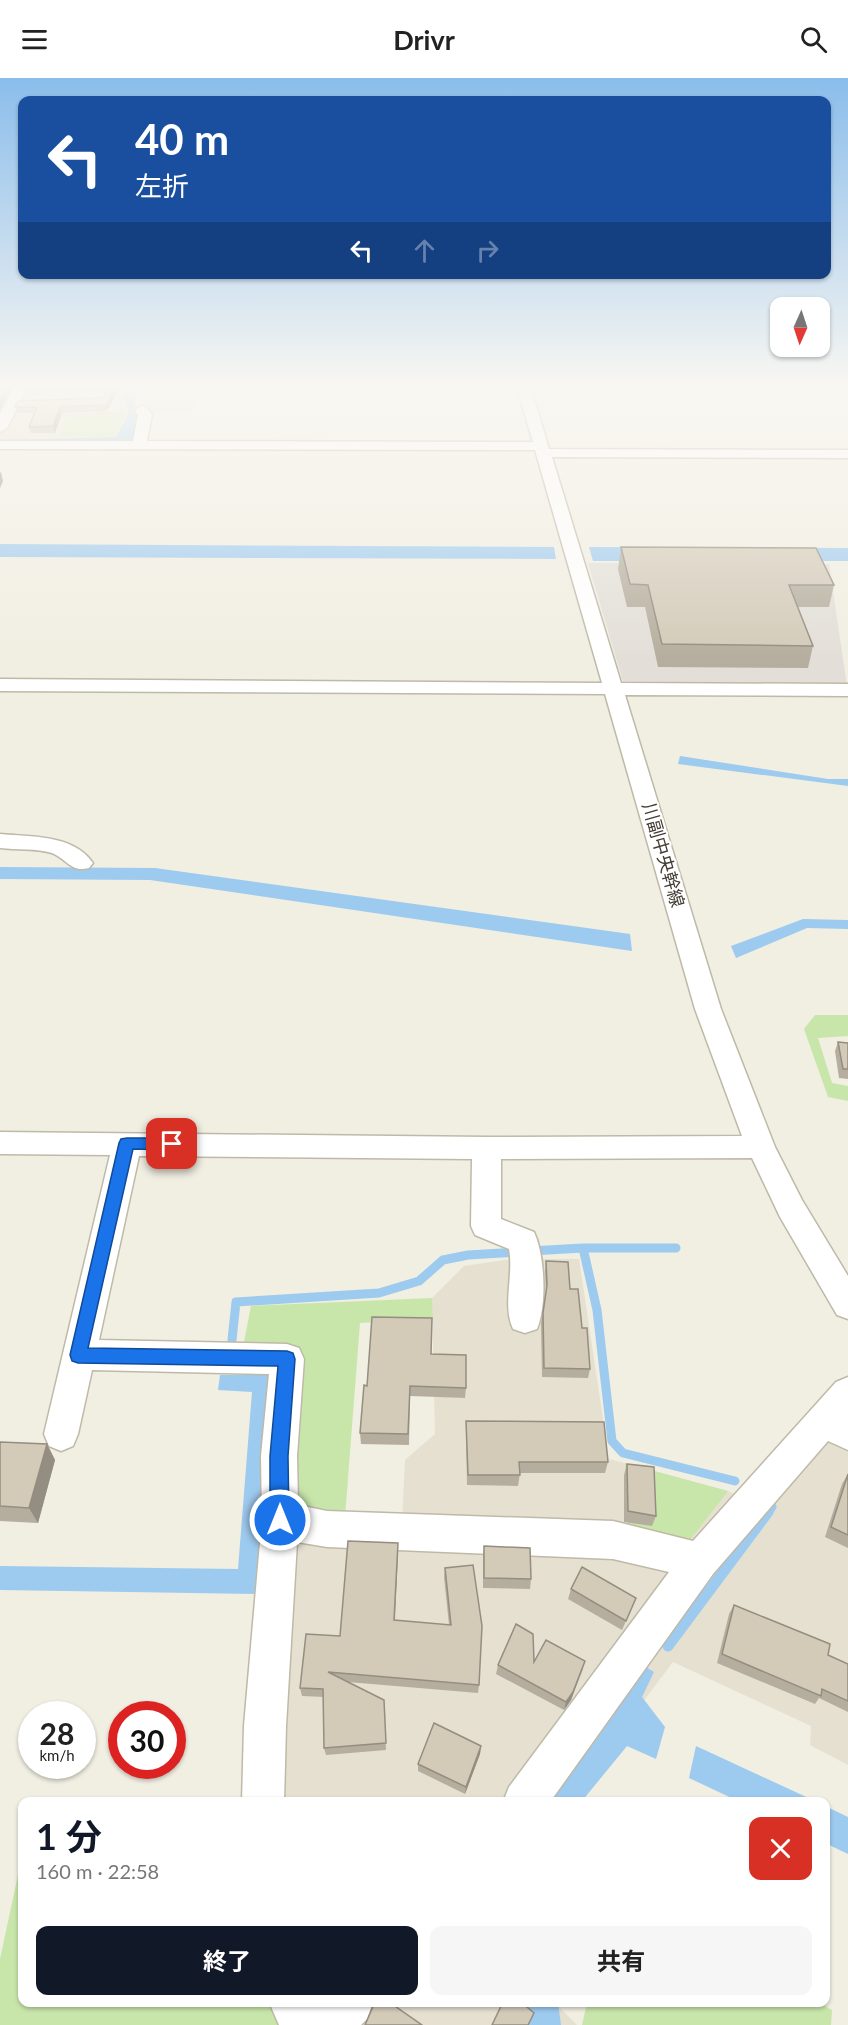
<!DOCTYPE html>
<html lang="ja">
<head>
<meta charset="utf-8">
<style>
	body { margin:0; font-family:Lato,"Noto Sans JP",sans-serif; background:#f6f6f6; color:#222; height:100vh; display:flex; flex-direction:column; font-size:22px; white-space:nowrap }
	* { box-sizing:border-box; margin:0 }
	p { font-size:20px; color:#767676 }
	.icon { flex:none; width:33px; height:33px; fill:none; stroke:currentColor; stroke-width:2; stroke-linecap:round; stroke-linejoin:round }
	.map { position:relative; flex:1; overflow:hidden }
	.drawer { position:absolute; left:18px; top:1719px; width:812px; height:210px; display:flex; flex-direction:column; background:#fff; border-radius:12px; box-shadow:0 2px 4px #0004 }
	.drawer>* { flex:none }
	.top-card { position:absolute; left:18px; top:18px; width:813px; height:183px; border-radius:12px; box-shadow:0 2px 4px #0004; background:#1a4fa0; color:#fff; overflow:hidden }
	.needle { width:39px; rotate:183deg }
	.buttons { position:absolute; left:770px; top:219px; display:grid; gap:12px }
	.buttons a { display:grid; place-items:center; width:60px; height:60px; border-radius:12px; background:#fff; box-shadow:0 2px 4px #0004; font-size:30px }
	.speed { position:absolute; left:18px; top:1623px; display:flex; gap:12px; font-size:30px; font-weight:700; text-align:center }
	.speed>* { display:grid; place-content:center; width:78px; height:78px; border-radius:50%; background:#fff; box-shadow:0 2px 4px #0004; line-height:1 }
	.speed small { font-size:15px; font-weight:400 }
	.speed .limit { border:9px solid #d22; background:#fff; color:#111 }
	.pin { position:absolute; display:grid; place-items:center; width:51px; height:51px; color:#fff; margin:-26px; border-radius:12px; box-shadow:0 3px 9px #0006 }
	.me { position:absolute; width:66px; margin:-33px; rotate:0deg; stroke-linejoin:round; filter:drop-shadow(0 0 4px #0008) }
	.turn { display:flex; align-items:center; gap:21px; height:126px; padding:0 18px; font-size:27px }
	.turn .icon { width:78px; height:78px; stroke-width:2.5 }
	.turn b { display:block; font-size:42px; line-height:51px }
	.lanes { display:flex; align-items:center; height:57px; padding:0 18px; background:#0003; justify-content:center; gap:30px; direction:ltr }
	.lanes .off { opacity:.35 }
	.round { display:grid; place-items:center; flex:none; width:63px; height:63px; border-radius:12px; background:#f6f6f6 }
	.head { display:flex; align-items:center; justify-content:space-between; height:102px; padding:0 18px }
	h1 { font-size:36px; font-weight:700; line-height:45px; color:#111827 }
	.primary-button { display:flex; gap:12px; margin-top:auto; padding:12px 18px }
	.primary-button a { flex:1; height:69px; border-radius:12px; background:#111827; color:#fff; font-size:24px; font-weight:700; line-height:69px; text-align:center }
	.primary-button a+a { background:#f6f6f6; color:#222 }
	header { display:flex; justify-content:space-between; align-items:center; height:78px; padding:0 18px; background:#fff; font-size:27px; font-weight:700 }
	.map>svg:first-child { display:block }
	.residential { fill:#e5e0d0 }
	.industrial { fill:#e3dfd8 }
	.green { fill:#c8e6aa }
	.water { fill:#9dcaef }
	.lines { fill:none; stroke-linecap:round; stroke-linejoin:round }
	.stream-far1 { stroke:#9dcaef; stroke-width:9 }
	.stream { stroke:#9dcaef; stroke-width:11 }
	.minor-casing { stroke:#bfb9a8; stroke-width:3 }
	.path { stroke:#beb297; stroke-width:2; stroke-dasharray:1.5 1.5; stroke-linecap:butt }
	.minor { fill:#fff; fill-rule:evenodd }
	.wall { fill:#b5ae9e }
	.shaded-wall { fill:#948d81 }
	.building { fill:#d3cab8; stroke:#948d81; stroke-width:1.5 }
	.route { fill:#1a73e8; stroke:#114b97; stroke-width:1.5 }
	.labels { text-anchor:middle; stroke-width:4.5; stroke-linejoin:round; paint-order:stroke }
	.street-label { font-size:18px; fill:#433d33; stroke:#fff }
</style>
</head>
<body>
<header><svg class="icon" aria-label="menu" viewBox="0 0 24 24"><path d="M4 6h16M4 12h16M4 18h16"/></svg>Drivr<svg class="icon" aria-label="search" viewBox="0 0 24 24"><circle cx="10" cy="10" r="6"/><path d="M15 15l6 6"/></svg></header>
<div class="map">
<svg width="848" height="1947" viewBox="0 0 848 1947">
	<rect width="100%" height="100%" fill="#f1eee2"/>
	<path class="residential" d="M 0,310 L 135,310 L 135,314 L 199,314 L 192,332 L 134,336 L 120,363 L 0,363 Z
		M 511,1181 L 579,1181 L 609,1381 L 728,1413 L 763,1429 L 824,1360 L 848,1371 L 848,1687 L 810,1667 L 811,1648 L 673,1584 L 568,1723 L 253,1724 L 261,1527 L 305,1436 L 402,1444 L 405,1382 L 435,1356 L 432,1220 L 464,1188 Z
		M 271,1925 L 555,1925 L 577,1947 L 283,1947 Z"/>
	<path class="industrial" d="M 588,485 L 829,486 L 847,608 L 624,607 Z"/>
	<path class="green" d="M 126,335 L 114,358 L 60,358 L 67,339 Z
		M 815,937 L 848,937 L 848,958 L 818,960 L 832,1005 L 848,1008 L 848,1023 L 828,1019 L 804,951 Z
		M 432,1220 L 433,1241 L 360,1245 L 345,1439 L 305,1436 L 289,1381 L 299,1271 L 243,1269 L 251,1228 Z
		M 625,1385 L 728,1413 L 690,1462 L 628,1453 Z
		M 22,1778 L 22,1924 L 271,1925 L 283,1947 L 0,1947 L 0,1881 Z
		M 818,1924 L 832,1932 L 831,1947 L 582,1947 L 587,1925 Z"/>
	<path class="water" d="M 125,310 L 141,310 L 134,324 L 138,339 L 132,361 L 129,364 L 6,362 L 116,359 L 129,335 L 124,319 Z
		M 0,466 L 554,469 L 556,481 L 0,479 Z
		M 589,469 L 848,470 L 848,483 L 593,483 Z
		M 680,678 L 828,701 L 848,701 L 848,708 L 678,686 Z
		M 0,789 L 155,790 L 630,856 L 632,873 L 150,802 L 0,801 Z
		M 803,841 L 848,842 L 848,851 L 807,850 L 736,880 L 731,868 Z
		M 220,1297 L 269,1297 L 256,1516 L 0,1512 L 0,1488 L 238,1491 L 252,1314 L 218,1312 Z
		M 646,1589 L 654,1594 L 642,1619 L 665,1649 L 656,1681 L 627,1668 L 582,1723 L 544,1724 Z
		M 696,1668 L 815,1723 L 738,1723 L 689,1700 Z
		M 825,1728 L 848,1739 L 848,1776 L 825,1765 Z
		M 525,1925 L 558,1925 L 561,1947 L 528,1947 Z"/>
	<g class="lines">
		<path class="stream-far1" d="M 583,1170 L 597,1232 L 612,1363 L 623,1375 L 735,1403
			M 530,1173 L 583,1170 L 676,1170
			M 232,1262 L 236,1224 L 379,1215 L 419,1203 L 443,1182 L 468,1177 L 518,1174
			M 767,1436 L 772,1429"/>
		<path class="stream" d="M 668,1568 L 768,1434"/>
		<defs>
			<path id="minor" d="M 14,310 L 27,310 L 7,350 L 0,354 L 0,336 Z
				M 517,310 L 531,310 L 549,371 L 848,372 L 848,380 L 552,379 L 621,605 L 848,606 L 848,618 L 625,617 L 721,931 L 775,1069 L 802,1122 L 848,1198 L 848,1241 L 837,1237 L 780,1139 L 752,1080 L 501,1081 L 501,1141 L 534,1154 C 545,1177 547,1228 537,1251 L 525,1255 L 513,1251 C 502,1227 514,1197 509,1171 L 475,1157 L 471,1148 L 472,1081 L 139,1078 L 99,1262 L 287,1266 L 299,1270 L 304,1281 L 297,1378 L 298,1427 L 327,1433 L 613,1443 L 693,1463 L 836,1304 L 848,1299 L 848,1372 L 828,1363 L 713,1496 L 550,1724 L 503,1724 L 509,1709 L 669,1494 L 613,1481 L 327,1469 L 297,1464 L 286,1648 L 284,1724 L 242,1724 L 244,1648 L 262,1442 L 261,1378 L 269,1296 L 92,1292 L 78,1356 L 73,1368 L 61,1373 L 49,1368 L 44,1356 L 110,1077 L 0,1076 L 0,1054 L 487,1059 L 742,1058 L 695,931 L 605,616 L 0,613 L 0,601 L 602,605 L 535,372 L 0,371 L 0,363 L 133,363 L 138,337 L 135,332 L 142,328 L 147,329 L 152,337 L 147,363 L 533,364 Z
				M 0,756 C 31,759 73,756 93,785 L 89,790 C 71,795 67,781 52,775 C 37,770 16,772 0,770 Z
				M 269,1924 L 373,1924 L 367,1941 L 361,1947 L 279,1947 Z"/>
		</defs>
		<use href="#minor" class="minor-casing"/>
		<path class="path" d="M 57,338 L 125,334"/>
		<use href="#minor" class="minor"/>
	</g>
	<path class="wall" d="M 24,310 L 119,310 L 107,333 L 62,335 L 55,355 L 31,355 L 29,349 L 34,335 L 17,335 L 15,329 L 101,320 L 106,316 L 102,314 L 26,317 Z
		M 621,469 L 834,507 L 829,529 L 798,529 L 813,568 L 808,590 L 658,589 L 645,529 L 627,529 L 618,491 Z
		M 838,964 L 848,965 L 848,1001 L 839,1000 L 835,973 Z
		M 546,1183 L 570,1211 L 582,1250 L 590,1291 L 588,1300 L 542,1299 L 541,1245 L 546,1216 L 545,1193 Z
		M 431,1276 L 466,1310 L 465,1320 L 410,1318 L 409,1367 L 361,1366 L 360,1355 L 367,1308 Z
		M 466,1343 L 608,1384 L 605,1395 L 520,1395 L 518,1408 L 467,1407 Z
		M 0,1364 L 47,1366 L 55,1382 L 38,1445 L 0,1443 Z
		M 627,1386 L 656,1438 L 652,1448 L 624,1444 L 624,1397 Z
		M 848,1396 L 848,1470 L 825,1459 L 842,1406 Z
		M 398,1465 L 398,1474 L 395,1542 L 449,1547 L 444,1499 L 445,1490 L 479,1607 L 478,1615 L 348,1604 L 384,1622 L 386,1672 L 326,1677 L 324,1670 L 324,1619 L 302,1618 L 300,1610 L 340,1558 Z
		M 484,1468 L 531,1501 L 530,1511 L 483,1510 L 483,1478 Z
		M 571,1511 L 632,1529 L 622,1552 L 568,1521 Z
		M 734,1527 L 828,1577 L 848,1586 L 848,1634 L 819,1620 L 815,1626 L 717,1585 L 729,1536 Z
		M 534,1584 L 583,1591 L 571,1622 L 564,1632 L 496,1596 L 498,1587 Z
		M 481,1668 L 480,1676 L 465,1716 L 418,1693 L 418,1686 Z"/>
	<path class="shaded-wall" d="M 7,310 L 12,310 L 0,332 L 0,323 Z
		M 114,310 L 119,310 L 107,333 L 106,327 Z
		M 60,329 L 62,335 L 55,355 L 53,348 Z
		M 1,394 L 3,403 L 0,410 L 0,395 Z
		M 47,1366 L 55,1382 L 38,1445 L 29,1430 Z
		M 398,1465 L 398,1474 L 394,1551 L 394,1542 Z
		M 585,1583 L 571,1622 L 564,1632 L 566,1624 Z
		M 481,1668 L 480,1676 L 465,1716 L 466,1709 Z"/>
	<path class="building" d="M 0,310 L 7,310 L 0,323 Z
		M 104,310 L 114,310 L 106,327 L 60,329 L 53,348 L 29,349 L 37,329 L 15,329 L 18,323 L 101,320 L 110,313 Z
		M 621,469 L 816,470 L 834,507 L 789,507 L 813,568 L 662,566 L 648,507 L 630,506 Z
		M 838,964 L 848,965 L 848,991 L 843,991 Z
		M 546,1183 L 568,1184 L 570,1211 L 578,1211 L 582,1250 L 587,1250 L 590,1291 L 544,1290 L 543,1235 L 547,1207 Z
		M 372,1239 L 432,1240 L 431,1276 L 466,1277 L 466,1310 L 410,1308 L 408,1356 L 360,1355 L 364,1307 L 367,1308 Z
		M 466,1343 L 604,1344 L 608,1384 L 519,1384 L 520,1397 L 468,1397 Z
		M 0,1364 L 47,1366 L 29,1430 L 0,1428 Z
		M 627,1386 L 654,1389 L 656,1438 L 628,1433 Z
		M 848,1396 L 848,1457 L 831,1449 Z
		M 348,1463 L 398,1465 L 394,1542 L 451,1547 L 445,1490 L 473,1487 L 482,1548 L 479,1607 L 328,1594 L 384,1622 L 386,1665 L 324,1670 L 323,1611 L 300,1610 L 306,1556 L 340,1558 Z
		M 484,1468 L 530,1470 L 531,1501 L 484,1500 Z
		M 582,1489 L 636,1520 L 626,1543 L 571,1511 Z
		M 734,1527 L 830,1566 L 828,1577 L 848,1586 L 848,1623 L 822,1611 L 821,1618 L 722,1576 Z
		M 516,1546 L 533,1556 L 534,1584 L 546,1562 L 585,1583 L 573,1614 L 566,1624 L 498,1587 Z
		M 434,1645 L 481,1668 L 466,1709 L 418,1686 Z
		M 375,1924 L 389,1924 L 422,1947 L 365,1947 Z
		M 503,1924 L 521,1924 L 534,1935 L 528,1947 L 492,1947 Z"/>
	<linearGradient id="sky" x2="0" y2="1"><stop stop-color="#8abdeb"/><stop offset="0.53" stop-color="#f9f7f2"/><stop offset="1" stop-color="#f9f7f2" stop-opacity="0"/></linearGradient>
	<rect width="848" height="582" fill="url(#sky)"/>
	<path class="route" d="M 127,1060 L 172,1060 L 177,1062 L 179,1066 L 177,1070 L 172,1072 L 133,1071 L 88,1270 L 287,1273 L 293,1275 L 295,1281 L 288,1378 L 289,1442 L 286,1448 L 280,1451 L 273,1448 L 270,1442 L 270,1378 L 278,1288 L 78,1285 L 72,1283 L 70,1277 L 119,1065 L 121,1061 Z"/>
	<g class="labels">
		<g class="street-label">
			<text transform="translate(663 777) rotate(74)" y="6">川副中央幹線</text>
		</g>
	</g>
</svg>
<div class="buttons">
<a><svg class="needle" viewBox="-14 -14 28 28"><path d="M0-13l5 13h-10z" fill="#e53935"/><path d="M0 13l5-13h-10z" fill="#767676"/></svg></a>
</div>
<div class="speed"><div>28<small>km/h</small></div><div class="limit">30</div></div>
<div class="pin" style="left:172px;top:1066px;background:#d93025"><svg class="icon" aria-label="arrive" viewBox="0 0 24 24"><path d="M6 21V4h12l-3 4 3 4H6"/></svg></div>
<svg class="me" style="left:280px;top:1442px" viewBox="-20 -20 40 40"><circle r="17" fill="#1a73e8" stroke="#fff" stroke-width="3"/><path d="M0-11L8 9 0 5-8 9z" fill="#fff"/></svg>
<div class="top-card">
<div class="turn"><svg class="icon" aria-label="left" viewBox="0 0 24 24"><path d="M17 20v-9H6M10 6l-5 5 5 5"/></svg><div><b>40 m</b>左折</div></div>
<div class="lanes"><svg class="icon" aria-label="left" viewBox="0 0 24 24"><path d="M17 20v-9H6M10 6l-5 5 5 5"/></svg><svg class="icon off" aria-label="ahead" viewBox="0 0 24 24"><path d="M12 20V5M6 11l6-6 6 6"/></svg><svg class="icon off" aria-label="right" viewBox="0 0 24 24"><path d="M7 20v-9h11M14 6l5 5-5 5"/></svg></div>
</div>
<section class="drawer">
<div class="head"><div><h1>1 分</h1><p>160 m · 22:58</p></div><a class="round" style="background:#d93025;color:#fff"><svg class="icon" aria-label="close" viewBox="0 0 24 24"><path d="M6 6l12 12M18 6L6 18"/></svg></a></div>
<div class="primary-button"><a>終了</a><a>共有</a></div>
</section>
</div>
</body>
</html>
